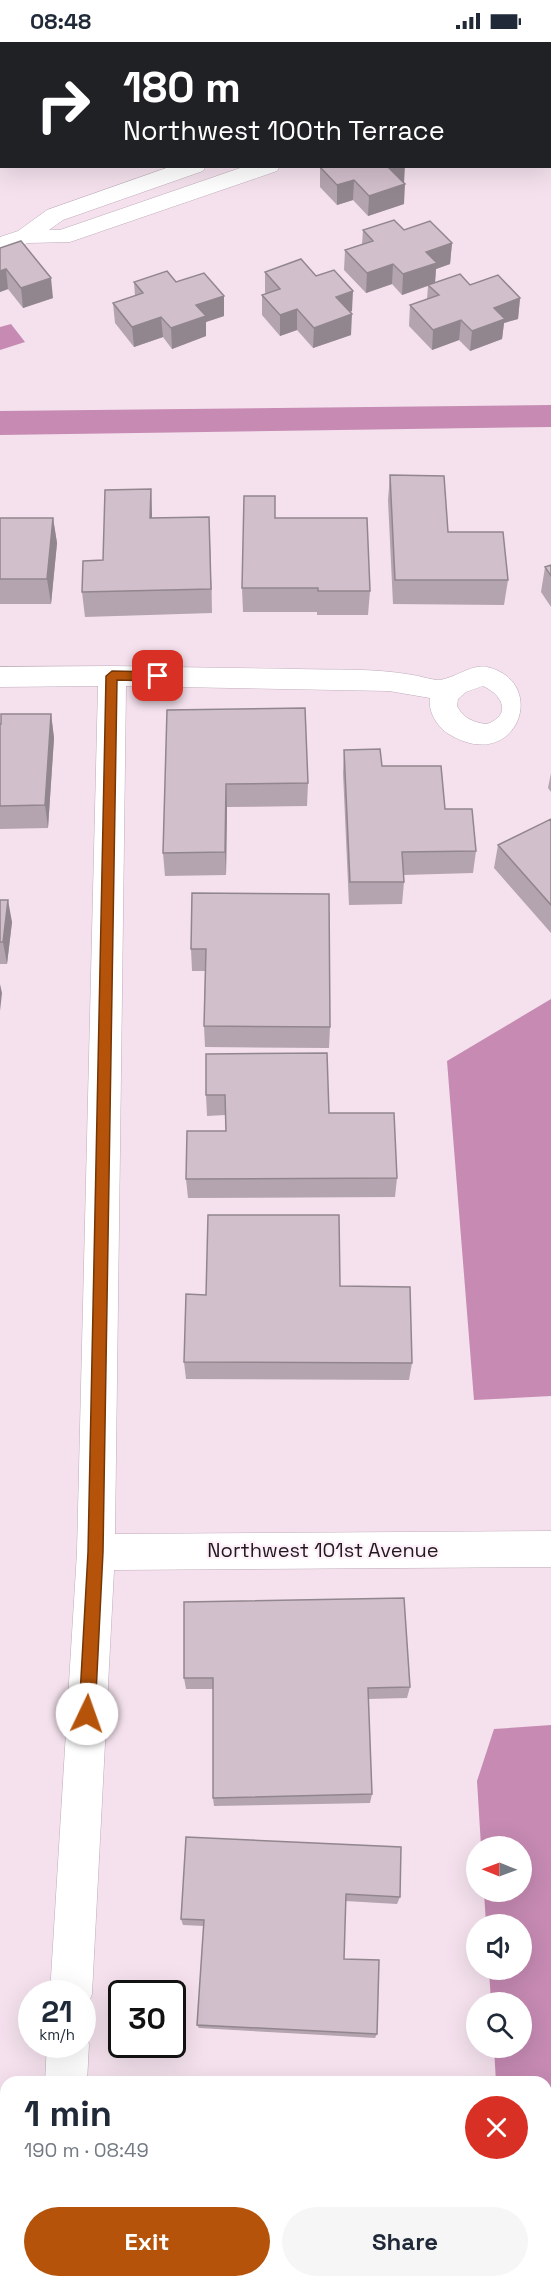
<!DOCTYPE html>
<html lang="en">
<head>
<meta charset="utf-8">
<style>
	body { margin:0; font-family:"Space Grotesk",sans-serif; background:#f6f6f7; color:#1f2937; height:100vh; display:flex; flex-direction:column; font-size:22px; white-space:nowrap }
	* { box-sizing:border-box; margin:0 }
	p { font-size:20px; color:#747a83 }
	.icon { flex:none; width:33px; height:33px; fill:none; stroke:currentColor; stroke-width:2; stroke-linecap:round; stroke-linejoin:round }
	.map { position:relative; flex:1; overflow:hidden }
	.sheet { position:absolute; left:0px; top:2034px; width:552px; height:212px; display:flex; flex-direction:column; background:#fff; border-radius:18px 18px 0 0; box-shadow:0 6px 24px #0002 }
	.sheet>* { flex:none }
	.guide { position:absolute; left:0px; top:0px; width:552px; height:126px; box-shadow:0 6px 24px #0002; background:#202124; color:#fff; overflow:hidden }
	.needle { width:39px; rotate:271deg }
	.buttons { position:absolute; left:466px; top:1794px; display:grid; gap:12px }
	.buttons a { display:grid; place-items:center; width:66px; height:66px; border-radius:50%; background:#fff; box-shadow:0 6px 24px #0002; font-size:30px }
	.speed { position:absolute; left:18px; top:1938px; display:flex; gap:12px; font-size:30px; font-weight:700; text-align:center }
	.speed>* { display:grid; place-content:center; width:78px; height:78px; border-radius:50%; background:#fff; box-shadow:0 6px 24px #0002; line-height:1 }
	.speed small { font-size:15px; font-weight:400 }
	.speed .limit { border:3px solid #111; border-radius:9px; background:#fff; color:#111 }
	.pin { position:absolute; display:grid; place-items:center; width:51px; height:51px; color:#fff; margin:-26px; border-radius:12px; box-shadow:0 3px 9px #0006 }
	.me { position:absolute; width:66px; margin:-33px; rotate:3deg; stroke-linejoin:round; filter:drop-shadow(0 0 4px #0008) }
	.turn { display:flex; align-items:center; gap:21px; height:126px; padding:0 24px; font-size:27px }
	.turn .icon { width:78px; height:78px; stroke-width:2.5 }
	.turn b { display:block; font-size:42px; line-height:51px }
	.round { display:grid; place-items:center; flex:none; width:63px; height:63px; border-radius:32px; background:#f6f6f7 }
	.overview { display:flex; align-items:center; justify-content:space-between; height:102px; padding:0 24px }
	h1 { font-size:36px; font-weight:700; line-height:45px }
	.cta { display:flex; gap:12px; margin-top:auto; padding:12px 24px }
	.cta a { flex:1; height:69px; border-radius:36px; background:#b45309; color:#fff; font-size:24px; font-weight:700; line-height:69px; text-align:center }
	.cta a+a { background:#f6f6f7; color:#1f2937 }
	.status { display:flex; justify-content:space-between; align-items:center; height:42px; padding:0 30px; background:#fff; direction:ltr }
	.status svg { height:16px; fill:currentColor }
	.map>svg:first-child { display:block }
	.water { fill:#c68ab3 }
	.lines { fill:none; stroke-linecap:round; stroke-linejoin:round }
	.canal { fill:#c68ab3; fill-rule:evenodd }
	.minor-casing { stroke:#beacb8; stroke-width:1 }
	.minor { fill:#fff; fill-rule:evenodd }
	.wall { fill:#b4a4af }
	.shaded-wall { fill:#92868e }
	.building { fill:#d1bfcb; stroke:#92868e; stroke-width:1.5 }
	.route { fill:#b45309; stroke:#753606; stroke-width:1.5 }
	.labels { text-anchor:middle; stroke-width:4.5; stroke-linejoin:round; paint-order:stroke }
	.street-label { font-size:20px; fill:#201a1e; stroke:#ffeff9 }
</style>
</head>
<body>
<div class="status"><b>08:48</b><svg viewBox="0 0 49 12"><path d="M0 12V9h3v3zM5 12V6h3v6zM10 12V3h3v9zM15 12V0h3v12zM26 1h20v11H26zM47 4h2v5h-2z"/></svg></div>
<div class="map">
<svg width="551" height="2245" viewBox="0 0 551 2245">
	<rect width="100%" height="100%" fill="#f4e1ed"/>
	<path class="water" d="M 11,282 L 25,300 L 0,308 L 0,285 Z
		M 551,957 L 551,1354 L 474,1358 L 447,1019 Z
		M 551,1683 L 551,2161 L 546,2160 L 546,2040 L 496,2040 L 494,2006 L 522,2006 L 522,1960 L 491,1960 L 489,1928 L 522,1928 L 522,1882 L 486,1882 L 484,1850 L 522,1850 L 522,1804 L 481,1804 L 477,1739 L 494,1687 Z"/>
	<g class="lines">
		<path class="canal" d="M 551,363 L 551,385 L 0,393 L 0,369 Z"/>
		<defs>
			<path id="minor" d="M 19,0 L 39,0 L 40,2 L 19,2 Z
				M 432,0 L 452,0 L 452,2 L 432,2 Z
				M 470,0 L 490,0 L 491,2 L 470,2 Z
				M 172,124 L 206,124 L 203,129 L 63,178 L 49,188 L 60,188 L 246,124 L 280,124 L 277,129 L 70,200 L 28,201 L 0,210 L 0,195 L 18,189 L 47,168 Z
				M 112,624 C 173,625 234,626 295,627 C 334,628 374,626 413,633 C 421,634 436,640 444,637 C 458,634 472,622 487,625 C 551,640 516,735 447,691 C 436,683 428,669 430,656 L 389,649 L 126,644 L 115,1492 L 551,1489 L 551,1525 L 114,1528 L 92,1952 L 86,1967 L 82,1968 L 82,1952 L 50,1952 L 77,1510 L 98,644 L 0,645 L 0,625 ZM 483,644 C 503,653 512,673 487,682 C 474,681 463,676 457,664 L 458,657 L 466,650 Z
				M 82,1987 L 89,2002 L 87,2040 L 45,2040 L 47,2002 L 82,2002 Z
				M 32,2240 L 77,2240 L 78,2245 L 32,2245 Z"/>
		</defs>
		<use href="#minor" class="minor-casing"/>
		<use href="#minor" class="minor"/>
	</g>
	<path class="wall" d="M 320,125 L 404,141 L 404,162 L 368,174 L 353,158 L 337,163 L 320,145 Z
		M 363,188 L 404,188 L 452,201 L 450,222 L 436,227 L 435,240 L 470,243 L 520,256 L 518,277 L 504,281 L 502,297 L 470,309 L 459,298 L 432,308 L 409,284 L 410,263 L 427,257 L 428,244 L 402,253 L 392,242 L 366,251 L 344,228 L 345,208 L 362,202 Z
		M 0,206 L 53,256 L 23,266 L 8,247 L 0,250 Z
		M 265,230 L 352,269 L 350,270 L 351,293 L 313,306 L 297,288 L 280,294 L 262,273 L 262,253 L 266,252 L 265,250 Z
		M 134,240 L 224,254 L 224,274 L 206,280 L 206,294 L 172,307 L 163,295 L 134,305 L 115,281 L 113,261 L 135,254 Z
		M 390,433 L 448,490 L 508,538 L 504,563 L 393,562 L 388,458 Z
		M 151,447 L 152,476 L 209,475 L 212,571 L 85,575 L 82,550 Z
		M 0,476 L 53,476 L 57,501 L 51,562 L 0,562 Z
		M 275,476 L 370,549 L 368,573 L 317,573 L 317,570 L 243,570 L 242,546 Z
		M 551,523 L 551,565 L 541,550 L 545,525 Z
		M 167,668 L 308,741 L 307,764 L 227,765 L 226,833 L 165,834 L 163,811 Z
		M 51,672 L 54,696 L 48,786 L 0,787 L 0,682 Z
		M 344,708 L 382,724 L 445,767 L 476,809 L 473,831 L 403,833 L 404,840 L 402,862 L 349,863 L 343,731 Z
		M 551,731 L 551,750 L 548,746 Z
		M 551,777 L 551,891 L 494,826 L 498,803 Z
		M 192,851 L 330,985 L 329,1006 L 205,1005 L 204,984 L 205,929 L 192,929 L 191,907 Z
		M 0,858 L 12,880 L 7,922 L 0,922 Z
		M 206,1012 L 329,1071 L 397,1136 L 395,1155 L 188,1156 L 186,1137 L 226,1089 L 225,1073 L 207,1074 L 206,1053 Z
		M 340,1244 L 412,1321 L 409,1338 L 186,1337 L 184,1320 L 206,1253 Z
		M 184,1560 L 410,1645 L 407,1656 L 368,1657 L 372,1752 L 370,1761 L 214,1764 L 213,1756 L 213,1647 L 186,1647 L 184,1636 Z
		M 186,1795 L 400,1855 L 397,1862 L 345,1859 L 344,1917 L 377,1992 L 375,1996 L 199,1986 L 197,1983 L 204,1884 L 183,1883 L 181,1877 Z"/>
	<path class="shaded-wall" d="M 60,0 L 73,0 L 68,2 L 60,2 Z
		M 92,0 L 109,0 L 104,2 L 93,2 Z
		M 378,0 L 393,0 L 393,2 L 374,2 Z
		M 394,124 L 405,124 L 404,141 L 389,126 Z
		M 354,138 L 353,158 L 337,163 L 337,143 Z
		M 405,142 L 404,162 L 368,174 L 369,154 Z
		M 452,201 L 450,222 L 436,227 L 435,241 L 402,253 L 403,232 L 426,210 Z
		M 393,222 L 392,242 L 366,251 L 367,231 Z
		M 6,227 L 8,247 L 0,250 L 0,229 Z
		M 51,236 L 53,256 L 23,266 L 21,246 Z
		M 353,249 L 352,269 L 335,275 L 336,255 Z
		M 224,254 L 224,274 L 206,280 L 206,294 L 172,307 L 171,286 L 196,263 Z
		M 520,256 L 518,277 L 504,281 L 502,297 L 470,309 L 472,289 L 494,266 Z
		M 297,267 L 297,288 L 280,294 L 280,273 Z
		M 352,272 L 351,293 L 313,306 L 314,286 Z
		M 161,275 L 163,295 L 134,305 L 132,285 Z
		M 461,278 L 459,298 L 432,308 L 433,288 Z
		M 151,447 L 152,472 L 152,501 L 150,476 Z
		M 209,475 L 210,500 L 212,571 L 211,547 Z
		M 53,476 L 57,501 L 51,562 L 47,537 Z
		M 51,672 L 54,696 L 48,786 L 45,763 Z
		M 226,742 L 227,765 L 226,833 L 225,810 Z
		M 8,858 L 12,880 L 7,922 L 3,900 Z
		M 0,942 L 2,951 L 0,969 Z"/>
	<path class="building" d="M 244,0 L 256,0 L 258,2 L 239,2 Z
		M 299,0 L 378,0 L 374,2 L 296,1 Z
		M 321,124 L 394,124 L 389,126 L 405,142 L 369,154 L 354,138 L 337,143 L 320,125 Z
		M 394,178 L 404,188 L 430,179 L 452,201 L 426,210 L 437,221 L 403,232 L 393,222 L 367,231 L 345,208 L 373,199 L 363,188 Z
		M 21,199 L 51,236 L 21,246 L 6,227 L 0,229 L 0,206 Z
		M 301,217 L 316,234 L 334,228 L 353,249 L 336,255 L 352,272 L 314,286 L 297,267 L 280,273 L 262,253 L 280,247 L 265,230 Z
		M 167,229 L 176,240 L 204,231 L 224,254 L 196,263 L 206,274 L 171,286 L 161,275 L 132,285 L 113,261 L 143,251 L 134,240 Z
		M 460,232 L 470,243 L 498,233 L 520,256 L 494,266 L 505,277 L 472,289 L 461,278 L 433,288 L 410,263 L 439,253 L 428,243 Z
		M 390,433 L 444,434 L 448,490 L 503,490 L 508,538 L 395,538 Z
		M 151,447 L 150,476 L 209,475 L 211,547 L 82,550 L 83,519 L 103,518 L 105,448 Z
		M 244,454 L 275,454 L 275,476 L 367,476 L 370,549 L 318,549 L 318,546 L 242,546 Z
		M 0,476 L 53,476 L 47,537 L 0,537 Z
		M 551,523 L 551,534 L 545,525 Z
		M 305,666 L 308,741 L 226,742 L 225,810 L 163,811 L 167,668 Z
		M 1,672 L 51,672 L 45,763 L 0,764 L 0,682 L 1,682 Z
		M 380,707 L 382,724 L 441,724 L 445,767 L 472,767 L 476,809 L 402,810 L 404,840 L 350,840 L 344,708 Z
		M 551,777 L 551,863 L 498,803 Z
		M 192,851 L 329,852 L 330,985 L 204,984 L 206,907 L 191,907 Z
		M 0,858 L 8,858 L 3,900 L 0,900 Z
		M 327,1011 L 329,1071 L 394,1071 L 397,1136 L 186,1137 L 187,1089 L 226,1089 L 225,1053 L 206,1053 L 206,1012 Z
		M 208,1173 L 339,1173 L 340,1244 L 410,1245 L 412,1321 L 184,1320 L 186,1252 L 206,1253 Z
		M 404,1556 L 410,1645 L 368,1646 L 372,1752 L 213,1756 L 213,1636 L 184,1636 L 184,1560 Z
		M 186,1795 L 401,1805 L 400,1855 L 346,1852 L 344,1917 L 379,1918 L 377,1992 L 197,1983 L 204,1878 L 181,1877 Z
		M 188,2240 L 342,2240 L 342,2245 L 188,2245 Z"/>
	<path class="route" d="M 112,629 L 158,630 L 164,634 L 158,639 L 117,638 L 103,1510 L 95,1672 L 92,1678 L 87,1680 L 81,1678 L 79,1672 L 88,1510 L 106,634 Z"/>
	<g class="labels">
		<g class="street-label">
			<text x="323" y="1515">Northwest 101st Avenue</text>
		</g>
	</g>
</svg>
<div class="buttons">
<a><svg class="needle" viewBox="-14 -14 28 28"><path d="M0-13l5 13h-10z" fill="#e53935"/><path d="M0 13l5-13h-10z" fill="#747a83"/></svg></a>
<a><svg class="icon" aria-label="sound" viewBox="0 0 24 24"><path d="M4 9h4l5-4v14l-5-4H4zM17 9q2 3 0 6"/></svg></a>
<a><svg class="icon" aria-label="search" viewBox="0 0 24 24"><circle cx="10" cy="10" r="6"/><path d="M15 15l6 6"/></svg></a>
</div>
<div class="speed"><div>21<small>km/h</small></div><div class="limit">30</div></div>
<div class="pin" style="left:158px;top:634px;background:#d93025"><svg class="icon" aria-label="arrive" viewBox="0 0 24 24"><path d="M6 21V4h12l-3 4 3 4H6"/></svg></div>
<svg class="me" style="left:87px;top:1672px" viewBox="-20 -20 40 40"><circle r="19" fill="#fff"/><path d="M0-13L10 11 0 6-10 11z" fill="#b45309"/></svg>
<div class="guide">
<div class="turn"><svg class="icon" aria-label="right" viewBox="0 0 24 24"><path d="M7 20v-9h11M14 6l5 5-5 5"/></svg><div><b>180 m</b>Northwest 100th Terrace</div></div>
</div>
<section class="sheet">
<div class="overview"><div><h1>1 min</h1><p>190 m · 08:49</p></div><a class="round" style="background:#d93025;color:#fff"><svg class="icon" aria-label="close" viewBox="0 0 24 24"><path d="M6 6l12 12M18 6L6 18"/></svg></a></div>
<div class="cta"><a>Exit</a><a>Share</a></div>
</section>
</div>
</body>
</html>
